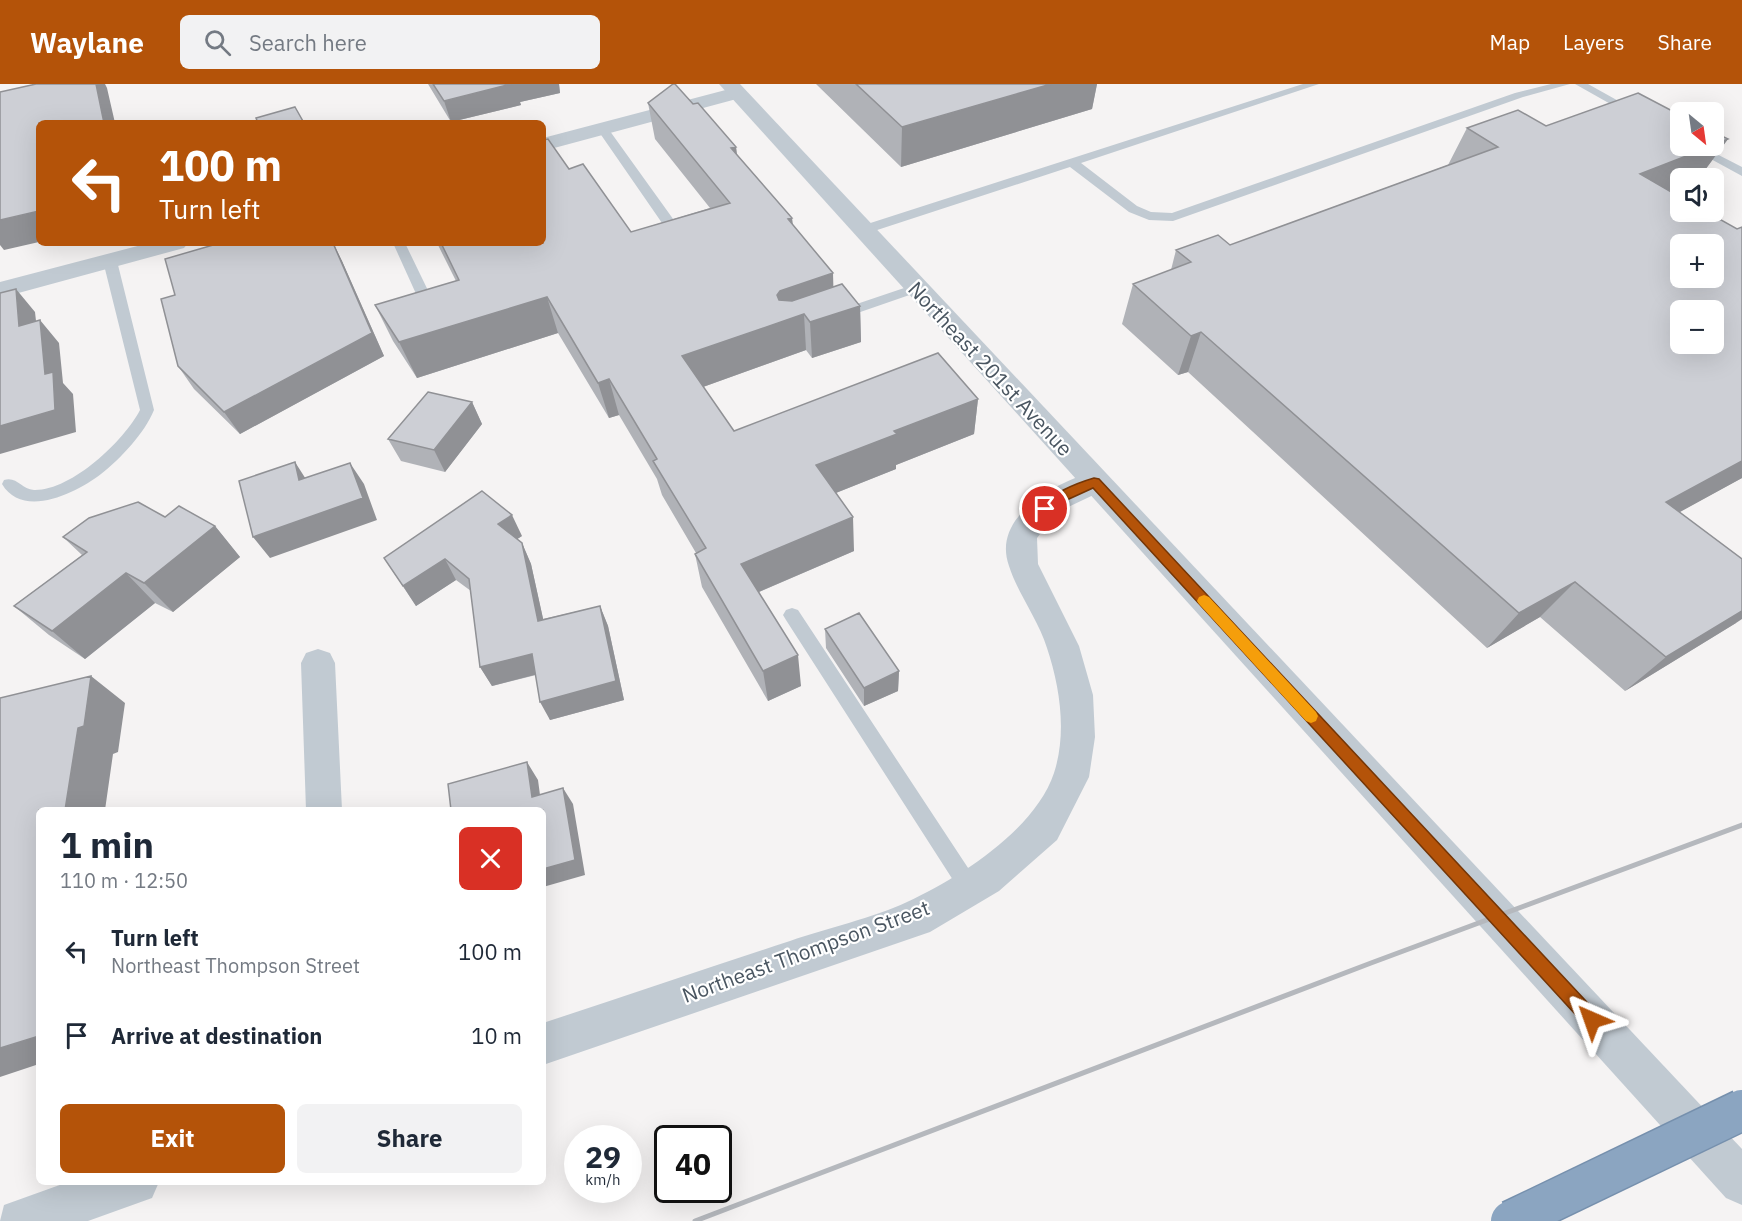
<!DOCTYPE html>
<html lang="en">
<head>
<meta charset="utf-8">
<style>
	body { margin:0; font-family:"IBM Plex Sans",sans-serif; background:#f2f2f3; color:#1f2937; height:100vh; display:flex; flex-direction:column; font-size:22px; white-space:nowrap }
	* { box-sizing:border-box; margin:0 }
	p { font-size:20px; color:#747a83 }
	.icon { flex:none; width:33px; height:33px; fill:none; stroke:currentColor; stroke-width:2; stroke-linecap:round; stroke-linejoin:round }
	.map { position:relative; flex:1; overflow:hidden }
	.details { position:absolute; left:36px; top:723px; width:510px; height:378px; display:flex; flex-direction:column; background:#fff; border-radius:9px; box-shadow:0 6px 24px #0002 }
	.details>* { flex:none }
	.guide { position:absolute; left:36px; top:36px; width:510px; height:126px; border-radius:9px; box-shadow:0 6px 24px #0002; background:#b45309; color:#fff; overflow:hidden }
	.needle { width:39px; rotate:151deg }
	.controls { position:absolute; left:1670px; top:18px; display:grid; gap:12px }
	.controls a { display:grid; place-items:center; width:54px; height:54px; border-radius:9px; background:#fff; box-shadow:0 6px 24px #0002; font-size:30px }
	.speed { position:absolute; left:564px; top:1041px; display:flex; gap:12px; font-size:30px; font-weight:700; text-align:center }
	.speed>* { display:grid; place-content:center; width:78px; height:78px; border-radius:50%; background:#fff; box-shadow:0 6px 24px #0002; line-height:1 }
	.speed small { font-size:15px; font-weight:400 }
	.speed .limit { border:3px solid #111; border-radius:9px; background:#fff; color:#111 }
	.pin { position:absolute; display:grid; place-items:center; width:51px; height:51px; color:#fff; margin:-26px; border:3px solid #fff; border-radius:50%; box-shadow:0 2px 6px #0007 }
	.me { position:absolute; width:66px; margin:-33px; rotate:317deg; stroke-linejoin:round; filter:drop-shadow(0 0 4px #0008) }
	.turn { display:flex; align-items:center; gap:21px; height:126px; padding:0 24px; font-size:27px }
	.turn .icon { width:78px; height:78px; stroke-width:2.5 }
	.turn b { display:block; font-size:42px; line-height:51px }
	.round { display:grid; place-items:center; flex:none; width:63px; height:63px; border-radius:9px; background:#f2f2f3 }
	.summary { display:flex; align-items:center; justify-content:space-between; height:102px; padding:0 24px }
	h1 { font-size:36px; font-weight:700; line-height:45px }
	.primary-button { display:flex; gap:12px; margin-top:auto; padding:12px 24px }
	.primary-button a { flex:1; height:69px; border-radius:9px; background:#b45309; color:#fff; font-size:24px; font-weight:700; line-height:69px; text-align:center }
	.primary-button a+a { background:#f2f2f3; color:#1f2937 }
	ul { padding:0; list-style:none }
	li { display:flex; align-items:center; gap:18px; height:84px; padding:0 24px }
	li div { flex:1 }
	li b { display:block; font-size:22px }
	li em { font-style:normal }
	header { display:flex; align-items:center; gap:36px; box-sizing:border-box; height:84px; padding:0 30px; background:#b45309; color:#fff }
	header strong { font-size:28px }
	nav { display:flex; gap:33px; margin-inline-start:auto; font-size:21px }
	.search { width:420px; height:54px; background:#f2f2f3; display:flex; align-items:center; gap:15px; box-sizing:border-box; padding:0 21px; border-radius:9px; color:#747a83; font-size:22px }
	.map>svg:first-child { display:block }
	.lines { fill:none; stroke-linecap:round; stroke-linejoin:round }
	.service { fill:#c1cad2; fill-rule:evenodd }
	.minor { fill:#c1cad2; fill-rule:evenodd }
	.tertiary { fill:#c1cad2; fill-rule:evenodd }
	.rail { stroke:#b5b8bd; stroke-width:5 }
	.motorway-bridge-casing { stroke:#7690ad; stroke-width:43; stroke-linecap:butt }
	.motorway-bridge { stroke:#8ba5c1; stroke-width:40 }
	.wall { fill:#b0b2b7 }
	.shaded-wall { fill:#909195 }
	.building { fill:#cdcfd5; stroke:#909195; stroke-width:1.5; fill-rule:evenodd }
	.route { fill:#b45309; stroke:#753606; stroke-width:1.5 }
	.slow { fill:#f59e0b }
	.labels { text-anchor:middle; stroke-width:4.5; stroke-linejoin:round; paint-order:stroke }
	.street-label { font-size:21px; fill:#4a5661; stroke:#fff }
</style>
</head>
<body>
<header>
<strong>Waylane</strong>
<div class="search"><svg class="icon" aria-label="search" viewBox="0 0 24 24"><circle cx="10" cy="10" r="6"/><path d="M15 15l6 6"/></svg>Search here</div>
<nav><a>Map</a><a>Layers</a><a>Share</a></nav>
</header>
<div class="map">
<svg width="1742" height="1137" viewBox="0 0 1742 1137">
	<rect width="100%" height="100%" fill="#f5f3f3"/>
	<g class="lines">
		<path class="service" d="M 1303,0 L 1319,0 L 1081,79 L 1137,122 L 1151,128 L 1172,129 L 1515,9 L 1551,0 L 1570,0 L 1523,13 L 1173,137 L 1149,136 L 1129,128 L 1070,83 L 868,149 L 858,149 L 857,146 L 858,143 Z
			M 1575,0 L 1588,0 L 1640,29 L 1634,32 L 1630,31 Z
			M 603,42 L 607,43 L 681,146 L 682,149 L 681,152 L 671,152 L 597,45 Z
			M 1687,62 L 1701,62 L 1742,83 L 1742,92 Z
			M 393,159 L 405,159 L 436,223 L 434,226 L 424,226 L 422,223 Z
			M 110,173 L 117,177 L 154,326 C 144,350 121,374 101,390 C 78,408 23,436 2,400 L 4,396 C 17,392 21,405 34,406 C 71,407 124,357 140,326 L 103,177 Z
			M 916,200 L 923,204 L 921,207 L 843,234 L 833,234 L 831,231 L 833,228 Z
			M 792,524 L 798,526 L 976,796 L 979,803 L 976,810 L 969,813 L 962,810 L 786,536 L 783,531 L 786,526 Z"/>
		<path class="minor" d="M 737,3 L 744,5 L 747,9 L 744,13 L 543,67 L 543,54 Z
			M 149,159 L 188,159 L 184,164 L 0,214 L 0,198 Z
			M 1094,387 L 1104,390 L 1109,398 L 1104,406 L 1064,425 L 1047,441 L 1037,454 L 1038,480 L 1079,562 L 1093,611 L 1095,653 L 1089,693 L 1057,756 L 999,807 L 930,848 L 543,981 L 543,939 C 625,912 708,884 790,857 C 827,844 873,834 907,818 C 959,794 1035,746 1054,689 C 1067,649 1060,603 1047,564 C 1038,535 1018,510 1009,482 C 991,432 1056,399 1094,387 Z
			M 318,565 L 330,569 L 335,579 L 342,726 L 306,726 L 301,579 L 306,569 Z
			M 68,1098 L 159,1098 L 152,1114 L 88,1137 L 0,1137 L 4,1121 Z"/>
		<path class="tertiary" d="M 719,0 L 740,0 L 1742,1065 L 1742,1121 L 1726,1114 Z"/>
		<path class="rail" d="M 695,1137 L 1371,879 L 1742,741"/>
		<defs>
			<path id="motorway-bridge" d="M 1511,1137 L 1742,1026"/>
		</defs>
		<use href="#motorway-bridge" class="motorway-bridge-casing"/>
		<use href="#motorway-bridge" class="motorway-bridge"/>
	</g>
	<path class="wall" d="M 428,0 L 559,0 L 560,9 L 520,18 L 521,21 L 451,38 Z
		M 816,0 L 1097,0 L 1092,25 L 901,83 Z
		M 648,19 L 693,20 L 736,63 L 737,71 L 792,134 L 793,142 L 833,189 L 833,203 L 860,222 L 861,258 L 812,274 L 806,266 L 703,303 L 734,347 L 978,315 L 974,350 L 896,381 L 896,385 L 836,409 L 854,467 L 759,508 L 801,602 L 768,617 L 702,503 L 695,470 L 696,469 L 662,411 L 657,395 L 619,331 L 609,334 L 558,249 L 417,294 L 393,257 L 375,221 L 456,197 L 437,159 L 543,159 L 569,85 L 631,148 L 710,124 L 655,55 Z
		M 1546,42 L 1728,55 L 1699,94 L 1680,94 L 1670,107 L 1737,145 L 1742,143 L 1742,394 L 1679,428 L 1736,539 L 1625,607 L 1540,533 L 1487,564 L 1188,288 L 1178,291 L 1122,240 L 1133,200 L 1171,186 L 1176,166 L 1230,161 L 1448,81 L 1467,44 Z
		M 333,159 L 342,177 L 384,272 L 240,350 L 194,305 L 178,282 Z
		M 472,318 L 482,340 L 445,388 L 401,377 L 388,355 Z
		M 165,433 L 215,442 L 240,473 L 173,528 L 155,519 L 85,575 L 49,551 L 14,522 L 82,471 L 63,453 Z
		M 522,452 L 517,455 L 522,459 L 531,480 L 543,535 L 600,522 L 608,542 L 624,616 L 550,636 L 536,591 L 492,602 L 480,583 L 471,507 L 456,496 L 416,522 L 384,474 Z
		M 825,545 L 899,587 L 898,607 L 864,622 L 826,564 Z"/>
	<path class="shaded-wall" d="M 96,0 L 105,0 L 107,4 L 115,39 L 104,39 Z
		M 511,0 L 559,0 L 560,9 L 520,18 L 521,21 L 451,38 L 444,17 Z
		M 1051,0 L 1097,0 L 1092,25 L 901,83 L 902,43 Z
		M 1728,55 L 1699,94 L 1680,94 L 1680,102 L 1613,130 L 1640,90 Z
		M 736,63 L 740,99 L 731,64 Z
		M 39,127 L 39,158 L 4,166 L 0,161 L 0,136 Z
		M 792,134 L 795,170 L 788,135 Z
		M 333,159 L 342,177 L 384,272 L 240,350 L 224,328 Z
		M 833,189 L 834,225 L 804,230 L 806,266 L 689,308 L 682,272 L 777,211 L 780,207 Z
		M 16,205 L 35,228 L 39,264 L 19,242 Z
		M 547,213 L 558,249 L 417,294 L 399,258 Z
		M 860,222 L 861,258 L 812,274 L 810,238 Z
		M 40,236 L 59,259 L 63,299 L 73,310 L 76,348 L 0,370 L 0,342 L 45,290 Z
		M 1201,248 L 1188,288 L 1178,291 L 1191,252 Z
		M 609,295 L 619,331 L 609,334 L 598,299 Z
		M 978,315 L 974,350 L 896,381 L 896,385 L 818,416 L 816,381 L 894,347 Z
		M 472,318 L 482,340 L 445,388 L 434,366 Z
		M 1742,377 L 1742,394 L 1629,456 L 1666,418 Z
		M 295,378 L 309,400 L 299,396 Z
		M 350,379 L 364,400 L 377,436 L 270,474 L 253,453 Z
		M 512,431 L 522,452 L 508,461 L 498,440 Z
		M 853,433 L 854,467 L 747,513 L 741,480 Z
		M 215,442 L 240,473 L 173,528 L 144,499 Z
		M 522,459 L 531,480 L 548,557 L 538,537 Z
		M 445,475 L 456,496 L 416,522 L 403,502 Z
		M 126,489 L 155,519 L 85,575 L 52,547 Z
		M 1575,498 L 1540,533 L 1487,564 L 1519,529 Z
		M 600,522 L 608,542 L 624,616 L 550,636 L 540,618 Z
		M 1742,527 L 1742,535 L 1736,539 L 1625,607 L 1666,573 Z
		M 532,570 L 542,589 L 492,602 L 480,583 Z
		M 798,571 L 801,602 L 768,617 L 763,587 Z
		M 899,587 L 898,607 L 864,622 L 864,604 Z
		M 91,592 L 125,619 L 118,668 L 113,670 L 105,726 L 65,726 L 78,644 Z
		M 527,678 L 538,696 L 542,726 L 532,713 Z
		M 563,704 L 573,720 L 585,791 L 543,803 L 543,785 Z
		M 39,952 L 39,980 L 0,993 L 0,964 Z"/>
	<path class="building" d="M 36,0 L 96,0 L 104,39 L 39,39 L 39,127 L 0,136 L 0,8 Z
		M 433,0 L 511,0 L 444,17 Z
		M 673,0 L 675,0 L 693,20 L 698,19 L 736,63 L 731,64 L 792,134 L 788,135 L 833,189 L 780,207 L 777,211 L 779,216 L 792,217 L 842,200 L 860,222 L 810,238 L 804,230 L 682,272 L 734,347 L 938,269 L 978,315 L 894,347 L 897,350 L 816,381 L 853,433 L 741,480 L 798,571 L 763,587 L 695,470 L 706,464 L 653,377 L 657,375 L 609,295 L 598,299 L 547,213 L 399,258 L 375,221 L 459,196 L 441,159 L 543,159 L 543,56 L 548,55 L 569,85 L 583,80 L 631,148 L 730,119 L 648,19 Z
		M 856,0 L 1051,0 L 902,43 Z
		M 1638,9 L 1680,31 L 1680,62 L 1712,62 L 1640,90 L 1680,113 L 1680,128 L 1707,128 L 1737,145 L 1742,143 L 1742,377 L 1666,418 L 1742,475 L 1742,527 L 1666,573 L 1575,498 L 1519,529 L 1201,248 L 1191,252 L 1133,200 L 1191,178 L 1176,166 L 1218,151 L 1230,161 L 1498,63 L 1467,44 L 1518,26 L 1546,42 ZM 1680,160 L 1713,160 L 1713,194 L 1680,194 ZM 1680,226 L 1713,226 L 1713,260 L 1680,260 Z
		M 295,23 L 304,39 L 258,39 L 256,34 Z
		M 1713,48 L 1728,55 L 1713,61 Z
		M 220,159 L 333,159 L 372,249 L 224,328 L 178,282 L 161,215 L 175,211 L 165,175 Z
		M 16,205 L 19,242 L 40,236 L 45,290 L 53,288 L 55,326 L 0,342 L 0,209 Z
		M 428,308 L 472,318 L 434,366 L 388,355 Z
		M 295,378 L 299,396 L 350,379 L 363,414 L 253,453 L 239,397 Z
		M 482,407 L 512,431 L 498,440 L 522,459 L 538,537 L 600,522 L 616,597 L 540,618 L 532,570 L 480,583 L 469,495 L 445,475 L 403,502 L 384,474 Z
		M 138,418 L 165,433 L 179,422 L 215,442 L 144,499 L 126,489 L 52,547 L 14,522 L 87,468 L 63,453 L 89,434 Z
		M 859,529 L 899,587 L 864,604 L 825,545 Z
		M 91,592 L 84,642 L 78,644 L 65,726 L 39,726 L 39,952 L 0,964 L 0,614 Z
		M 527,678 L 532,713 L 563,704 L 575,776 L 543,785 L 543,726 L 451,726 L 448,700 Z"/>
	<path class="route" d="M 1094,394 L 1099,395 L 1598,930 L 1601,936 L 1598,942 L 1592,944 L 1586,942 L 1093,404 L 1058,420 L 1049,428 L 1040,428 L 1039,425 C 1049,410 1077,399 1094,394 Z"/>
	<path class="slow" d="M 1204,511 L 1209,513 L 1316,628 L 1318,632 L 1316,637 L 1311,639 L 1306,637 L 1199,520 L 1197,517 L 1199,513 Z"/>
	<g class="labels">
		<g class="street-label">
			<text transform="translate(990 285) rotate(47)" y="7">Northeast 201st Avenue</text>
			<text transform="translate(806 868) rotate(-20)" y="7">Northeast Thompson Street</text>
		</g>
	</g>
</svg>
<div class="controls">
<a><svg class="needle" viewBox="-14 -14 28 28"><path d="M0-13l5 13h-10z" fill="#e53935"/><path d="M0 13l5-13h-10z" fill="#747a83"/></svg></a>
<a><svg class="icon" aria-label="sound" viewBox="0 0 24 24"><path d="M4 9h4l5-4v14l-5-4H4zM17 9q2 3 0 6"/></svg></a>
<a>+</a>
<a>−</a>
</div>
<div class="speed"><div>29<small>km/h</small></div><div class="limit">40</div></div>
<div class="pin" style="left:1045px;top:425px;background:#d93025"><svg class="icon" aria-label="arrive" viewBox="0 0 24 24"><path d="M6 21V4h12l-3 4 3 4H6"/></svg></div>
<svg class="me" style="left:1592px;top:936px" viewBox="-20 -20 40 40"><path d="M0-17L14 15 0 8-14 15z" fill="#b45309" stroke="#fff" stroke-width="4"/></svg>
<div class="guide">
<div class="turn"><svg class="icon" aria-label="left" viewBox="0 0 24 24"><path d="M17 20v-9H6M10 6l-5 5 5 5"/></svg><div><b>100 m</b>Turn left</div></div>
</div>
<section class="details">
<div class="summary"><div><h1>1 min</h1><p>110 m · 12:50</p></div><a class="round" style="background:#d93025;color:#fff"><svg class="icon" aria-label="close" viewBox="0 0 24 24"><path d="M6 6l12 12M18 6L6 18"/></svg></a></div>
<ul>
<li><svg class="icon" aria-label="left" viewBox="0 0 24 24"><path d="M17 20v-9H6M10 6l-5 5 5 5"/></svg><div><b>Turn left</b><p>Northeast Thompson Street</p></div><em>100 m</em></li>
<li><svg class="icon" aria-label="arrive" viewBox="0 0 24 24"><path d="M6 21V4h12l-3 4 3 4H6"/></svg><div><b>Arrive at destination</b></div><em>10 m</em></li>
</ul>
<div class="primary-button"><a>Exit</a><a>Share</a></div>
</section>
</div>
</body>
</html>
